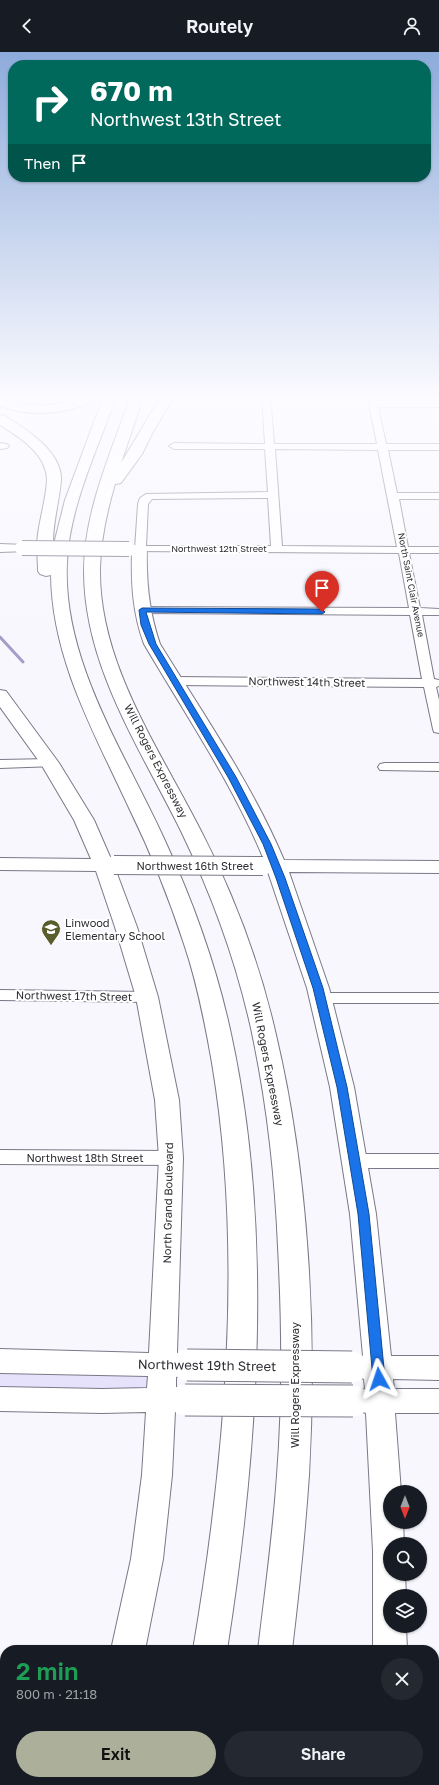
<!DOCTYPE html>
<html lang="en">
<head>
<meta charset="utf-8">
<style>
	body { margin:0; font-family:"Golos Text",sans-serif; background:#242831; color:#f1f3f6; height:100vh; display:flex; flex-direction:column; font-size:15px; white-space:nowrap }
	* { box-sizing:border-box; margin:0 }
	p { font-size:13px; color:#9ea1a6 }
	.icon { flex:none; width:22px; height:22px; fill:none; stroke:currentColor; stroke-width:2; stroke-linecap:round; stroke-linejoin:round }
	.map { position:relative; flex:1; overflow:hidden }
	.panel { position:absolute; left:0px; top:1593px; width:439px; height:140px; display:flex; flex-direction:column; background:#171b24; border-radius:16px 16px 0 0; box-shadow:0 1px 3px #0004 }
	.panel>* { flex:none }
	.guide { position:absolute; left:8px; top:8px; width:423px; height:122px; border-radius:16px; box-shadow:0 1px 3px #0004; background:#00695c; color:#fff; overflow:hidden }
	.needle { width:26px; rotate:180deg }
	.buttons { position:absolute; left:383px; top:1433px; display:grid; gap:8px }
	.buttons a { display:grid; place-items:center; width:44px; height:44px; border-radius:50%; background:#171b24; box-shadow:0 1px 3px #0004; font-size:20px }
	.pin { position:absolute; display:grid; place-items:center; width:34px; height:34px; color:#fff; margin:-41px -17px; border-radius:50% 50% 50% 0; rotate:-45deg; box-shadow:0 0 4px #0007 }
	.pin .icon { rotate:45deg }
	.me { position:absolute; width:44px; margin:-22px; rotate:355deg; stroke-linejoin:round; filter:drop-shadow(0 0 3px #0008) }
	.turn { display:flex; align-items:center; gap:14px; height:84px; padding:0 16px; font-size:18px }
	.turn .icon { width:52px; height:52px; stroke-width:2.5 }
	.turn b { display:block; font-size:28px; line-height:34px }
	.then { display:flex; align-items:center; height:38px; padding:0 16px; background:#0003; gap:8px; font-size:15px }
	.round { display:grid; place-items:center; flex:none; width:42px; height:42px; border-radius:21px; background:#242831 }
	.head { display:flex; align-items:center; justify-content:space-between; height:68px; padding:0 16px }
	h1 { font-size:24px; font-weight:600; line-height:30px; color:#1e9e55 }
	.primary-button { display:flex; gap:8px; margin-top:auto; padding:8px 16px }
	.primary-button a { flex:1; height:46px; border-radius:24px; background:#acb09b; color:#111; font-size:16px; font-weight:600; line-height:46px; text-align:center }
	.primary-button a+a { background:#242831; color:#f1f3f6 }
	header { display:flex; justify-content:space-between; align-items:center; height:52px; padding:0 16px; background:#171b24; font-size:18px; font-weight:600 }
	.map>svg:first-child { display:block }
	.green { fill:#e6e2fc }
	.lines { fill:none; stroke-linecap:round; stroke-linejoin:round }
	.stream { stroke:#a59dc7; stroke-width:3 }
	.street-casing { stroke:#7b7887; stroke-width:2 }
	.secondary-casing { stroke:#7b7887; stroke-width:2 }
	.highway-casing { stroke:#7b7887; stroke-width:2 }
	.street { fill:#fff; fill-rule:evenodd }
	.secondary { fill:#fff; fill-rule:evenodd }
	.highway { fill:#fff; fill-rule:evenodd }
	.secondary-bridge-far2-casing { stroke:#7b7887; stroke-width:16; stroke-linecap:butt }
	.secondary-bridge-far1-casing { stroke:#7b7887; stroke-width:20; stroke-linecap:butt }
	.secondary-bridge-casing { stroke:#7b7887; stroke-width:33; stroke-linecap:butt }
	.secondary-bridge-far2 { stroke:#fff; stroke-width:14 }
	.secondary-bridge-far1 { stroke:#fff; stroke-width:18 }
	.secondary-bridge { stroke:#fff; stroke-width:31 }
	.route { fill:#1a73e8; stroke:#114b97 }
	.labels { text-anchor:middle; stroke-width:4; stroke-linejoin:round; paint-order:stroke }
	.far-street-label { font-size:9px; fill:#2e2d33; stroke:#fff }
	.street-label { font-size:11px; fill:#2e2d33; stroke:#fff }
	.poi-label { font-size:11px; fill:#2e2d33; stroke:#fff; text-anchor:start }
	.near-street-label { font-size:13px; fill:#2e2d33; stroke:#fff }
</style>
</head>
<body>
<header><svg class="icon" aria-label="back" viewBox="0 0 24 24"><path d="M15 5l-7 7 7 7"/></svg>Routely<svg class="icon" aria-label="person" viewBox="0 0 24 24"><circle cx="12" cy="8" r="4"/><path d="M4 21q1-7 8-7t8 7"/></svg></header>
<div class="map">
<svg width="439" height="1733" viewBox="0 0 439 1733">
	<rect width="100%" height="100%" fill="#f8f7fe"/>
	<path class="green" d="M 0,1315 L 150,1324 L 147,1338 L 0,1340 Z"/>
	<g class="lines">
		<path class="stream" d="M 0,585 L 23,610"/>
		<defs>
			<path id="street" d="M 262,343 L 270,343 L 274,392 L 377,392 L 367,343 L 375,343 L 377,349 L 439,349 L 439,355 L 378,355 L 386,392 L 439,392 L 439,398 L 388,398 L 397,441 L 439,441 L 439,447 L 399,447 L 408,495 L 439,495 L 439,501 L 409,501 L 420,556 L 439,557 L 439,563 L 422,563 L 434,627 L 439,628 L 439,634 L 436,635 L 439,648 L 439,681 L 434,680 L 433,677 L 424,635 L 174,633 L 170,632 L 168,629 L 170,626 L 174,625 L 422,627 L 410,563 L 142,561 L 136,558 L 142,555 L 409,556 L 399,501 L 136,499 L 135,497 L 138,452 L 140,446 L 146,442 L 268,440 L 265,397 L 174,397 L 169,394 L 174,391 L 265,392 ZM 275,397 L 378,398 L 397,495 L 282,494 ZM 268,446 L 271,494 L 146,494 L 148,452 L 152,447 Z
				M 0,391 L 7,392 L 9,394 L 7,396 L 0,397 Z
				M 50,707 L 55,708 L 57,711 L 55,714 L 0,716 L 0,708 Z
				M 385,711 L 439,711 L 439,719 L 380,718 L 378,715 L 380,712 Z
				M 0,938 L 147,940 L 153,941 L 155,945 L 153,949 L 147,950 L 0,948 Z
				M 320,941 L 439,941 L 439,951 L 320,951 L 314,950 L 312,946 L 314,942 Z
				M 0,1098 L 171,1099 L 177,1101 L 180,1106 L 177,1111 L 171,1113 L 0,1112 Z
				M 355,1102 L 439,1102 L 439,1116 L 355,1116 L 349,1114 L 346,1109 L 349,1104 Z
				M 0,1615 L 5,1615 L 5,1639 L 0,1639 Z
				M 434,1621 L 439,1621 L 439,1645 L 434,1645 Z"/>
			<path id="secondary" d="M 0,492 L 27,493 L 29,496 L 27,499 L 0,500 Z
				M 129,493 L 145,494 L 147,497 C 146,530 149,560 160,592 C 203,662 252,732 284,808 L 439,809 L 439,821 L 289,820 L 329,936 L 354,1035 L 376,1162 L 391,1304 L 439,1304 L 439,1328 L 393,1327 L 394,1337 L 439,1337 L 439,1361 L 395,1361 L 401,1440 L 390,1440 L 390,1470 L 403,1470 L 404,1492 L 390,1492 L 390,1522 L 405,1522 L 406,1544 L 390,1544 L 390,1574 L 406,1574 L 407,1598 L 373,1598 L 373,1499 L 366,1361 L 356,1358 L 352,1349 L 356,1340 L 365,1337 L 364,1327 L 354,1323 L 350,1315 L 354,1307 L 363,1304 L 350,1162 L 330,1035 L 307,936 L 268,820 L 257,818 L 254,814 L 257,810 L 264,808 C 233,732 185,662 144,592 C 133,562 131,533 132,501 L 124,500 L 122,497 L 124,494 Z
				M 0,638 L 6,639 L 59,711 L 94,768 L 111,807 L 121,809 L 124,813 L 121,817 L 116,819 L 137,875 L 158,945 L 179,1048 L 183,1106 L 177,1301 L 187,1305 L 191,1313 L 187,1321 L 176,1325 L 176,1335 L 185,1338 L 189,1347 L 185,1356 L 175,1359 L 172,1423 L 163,1507 L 145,1598 L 111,1598 L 131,1507 L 142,1423 L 146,1360 L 102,1361 L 0,1359 L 0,1335 L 102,1337 L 147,1336 L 148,1324 L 0,1321 L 0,1297 L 149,1301 L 159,1106 L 155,1048 L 136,945 L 115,875 L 96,819 L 0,818 L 0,806 L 91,807 L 74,768 L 41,712 L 0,655 Z
				M 77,1728 L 113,1728 L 112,1733 L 76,1733 Z
				M 362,1728 L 398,1728 L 397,1733 L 361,1733 Z"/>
			<path id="highway" d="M 84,343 L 100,343 C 97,348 90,351 85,353 C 57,363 27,364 0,354 L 0,345 C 7,347 14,350 21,352 C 42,355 65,353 84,343 Z
				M 104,343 L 117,343 C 98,396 69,455 67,511 C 62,610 127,704 166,791 C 194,852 217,916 231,982 C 274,1179 258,1400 227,1598 L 193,1598 C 225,1409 244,1201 212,1011 C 205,971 197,930 184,892 C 169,846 151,801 130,758 C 95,682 52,608 51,523 L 46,524 L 40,522 L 38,519 C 38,507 36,494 38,482 C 40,466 47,442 47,427 C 46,401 19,385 0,373 L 0,363 L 5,364 C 26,377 63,400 61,429 C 59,451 52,473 53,496 L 65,448 Z
				M 131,343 L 144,343 L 121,411 L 162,343 L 175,343 L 153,380 L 142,402 L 121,431 L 115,432 C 107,459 101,487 100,515 C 98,611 159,696 201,779 C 234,843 260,912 276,983 C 309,1122 317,1281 309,1423 C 305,1481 299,1540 292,1598 L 258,1598 C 265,1540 273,1482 277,1423 C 283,1347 282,1271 278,1195 C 275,1123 267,1052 252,981 C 237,911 212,843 181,779 C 140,696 84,614 84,519 C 84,458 112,399 131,343 Z
				M 124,1728 L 160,1728 L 158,1733 L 122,1733 Z
				M 168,1728 L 204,1728 L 203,1733 L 167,1733 Z
				M 238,1728 L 302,1728 L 302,1733 L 237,1733 Z"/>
		</defs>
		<use href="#street" class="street-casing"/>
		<use href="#secondary" class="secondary-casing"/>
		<use href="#highway" class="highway-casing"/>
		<use href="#street" class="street"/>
		<use href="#secondary" class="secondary"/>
		<use href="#highway" class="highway"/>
		<defs>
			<path id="secondary-bridge-far2" d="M 22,496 L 129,497"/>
			<path id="secondary-bridge-far1" d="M 114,813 L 263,814"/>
			<path id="secondary-bridge" d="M 187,1313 L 352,1315
				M 185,1348 L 353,1349"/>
		</defs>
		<use href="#secondary-bridge-far2" class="secondary-bridge-far2-casing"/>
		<use href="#secondary-bridge-far1" class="secondary-bridge-far1-casing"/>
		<use href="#secondary-bridge" class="secondary-bridge-casing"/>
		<use href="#secondary-bridge-far2" class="secondary-bridge-far2"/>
		<use href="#secondary-bridge-far1" class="secondary-bridge-far1"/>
		<use href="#secondary-bridge" class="secondary-bridge"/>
	</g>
	<linearGradient id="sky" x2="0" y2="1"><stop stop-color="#8dabdb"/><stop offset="0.59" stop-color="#fcfbff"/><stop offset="1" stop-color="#fcfbff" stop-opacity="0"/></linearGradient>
	<rect width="439" height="586" fill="url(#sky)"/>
	<path class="route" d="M 142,556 L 322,557 L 325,560 L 322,562 L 146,560 L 156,592 L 236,725 L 271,792 L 285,826 L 323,936 L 347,1035 L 369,1162 L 385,1327 L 383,1331 L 379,1332 L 374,1331 L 373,1327 L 358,1162 L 337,1035 L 313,936 L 276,826 L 263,792 L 228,725 L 149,592 L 141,573 L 139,558 Z"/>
	<defs>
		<symbol id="school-pin" viewBox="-11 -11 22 30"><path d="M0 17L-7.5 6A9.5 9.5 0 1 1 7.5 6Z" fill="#585d2b" stroke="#fff"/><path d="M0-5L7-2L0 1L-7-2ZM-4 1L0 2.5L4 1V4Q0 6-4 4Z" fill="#fff"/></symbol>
	</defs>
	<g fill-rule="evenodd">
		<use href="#school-pin" x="40" y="866" width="22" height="30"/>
	</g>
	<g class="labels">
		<g class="far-street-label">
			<text x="219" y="500">Northwest 12th Street</text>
			<text transform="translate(411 533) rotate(79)" y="3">North Saint Clair Avenue</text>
		</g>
		<g class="street-label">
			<text transform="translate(307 630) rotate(1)" y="4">Northwest 14th Street</text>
			<text transform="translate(156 709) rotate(63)" y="4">Will Rogers Expressway</text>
			<text x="195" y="818">Northwest 16th Street</text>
			<text transform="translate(74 944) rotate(1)" y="4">Northwest 17th Street</text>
			<text transform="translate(268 1012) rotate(79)" y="4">Will Rogers Expressway</text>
			<text x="85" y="1110">Northwest 18th Street</text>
			<text transform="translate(168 1151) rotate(-89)" y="4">North Grand Boulevard</text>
			<text transform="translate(295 1333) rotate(-90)" y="4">Will Rogers Expressway</text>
		</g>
		<g class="poi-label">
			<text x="65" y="875">Linwood<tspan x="65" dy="13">Elementary School</tspan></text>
		</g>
		<g class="near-street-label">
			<text transform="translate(207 1313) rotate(1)" y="5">Northwest 19th Street</text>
		</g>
	</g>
</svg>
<div class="buttons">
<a><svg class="needle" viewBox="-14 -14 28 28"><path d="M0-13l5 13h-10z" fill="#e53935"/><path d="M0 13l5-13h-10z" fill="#9ea1a6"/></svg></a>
<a><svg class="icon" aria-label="search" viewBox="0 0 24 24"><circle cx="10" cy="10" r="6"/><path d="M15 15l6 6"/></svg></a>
<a><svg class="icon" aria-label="layers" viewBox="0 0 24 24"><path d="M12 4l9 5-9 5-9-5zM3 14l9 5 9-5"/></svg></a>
</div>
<div class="pin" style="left:322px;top:560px;background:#d93025"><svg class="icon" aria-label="arrive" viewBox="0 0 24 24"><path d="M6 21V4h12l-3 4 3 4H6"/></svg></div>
<svg class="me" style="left:379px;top:1327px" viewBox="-20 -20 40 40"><path d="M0-17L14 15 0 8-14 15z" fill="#1a73e8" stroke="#fff" stroke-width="4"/></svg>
<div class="guide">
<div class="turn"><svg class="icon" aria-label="right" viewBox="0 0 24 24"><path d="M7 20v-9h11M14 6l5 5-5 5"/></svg><div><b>670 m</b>Northwest 13th Street</div></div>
<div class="then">Then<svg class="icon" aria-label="arrive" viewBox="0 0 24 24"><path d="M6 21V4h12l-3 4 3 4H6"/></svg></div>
</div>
<section class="panel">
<div class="head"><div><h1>2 min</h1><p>800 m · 21:18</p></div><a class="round"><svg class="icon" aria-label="close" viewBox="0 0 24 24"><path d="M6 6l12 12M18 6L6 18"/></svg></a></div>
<div class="primary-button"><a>Exit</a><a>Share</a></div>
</section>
</div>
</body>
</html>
